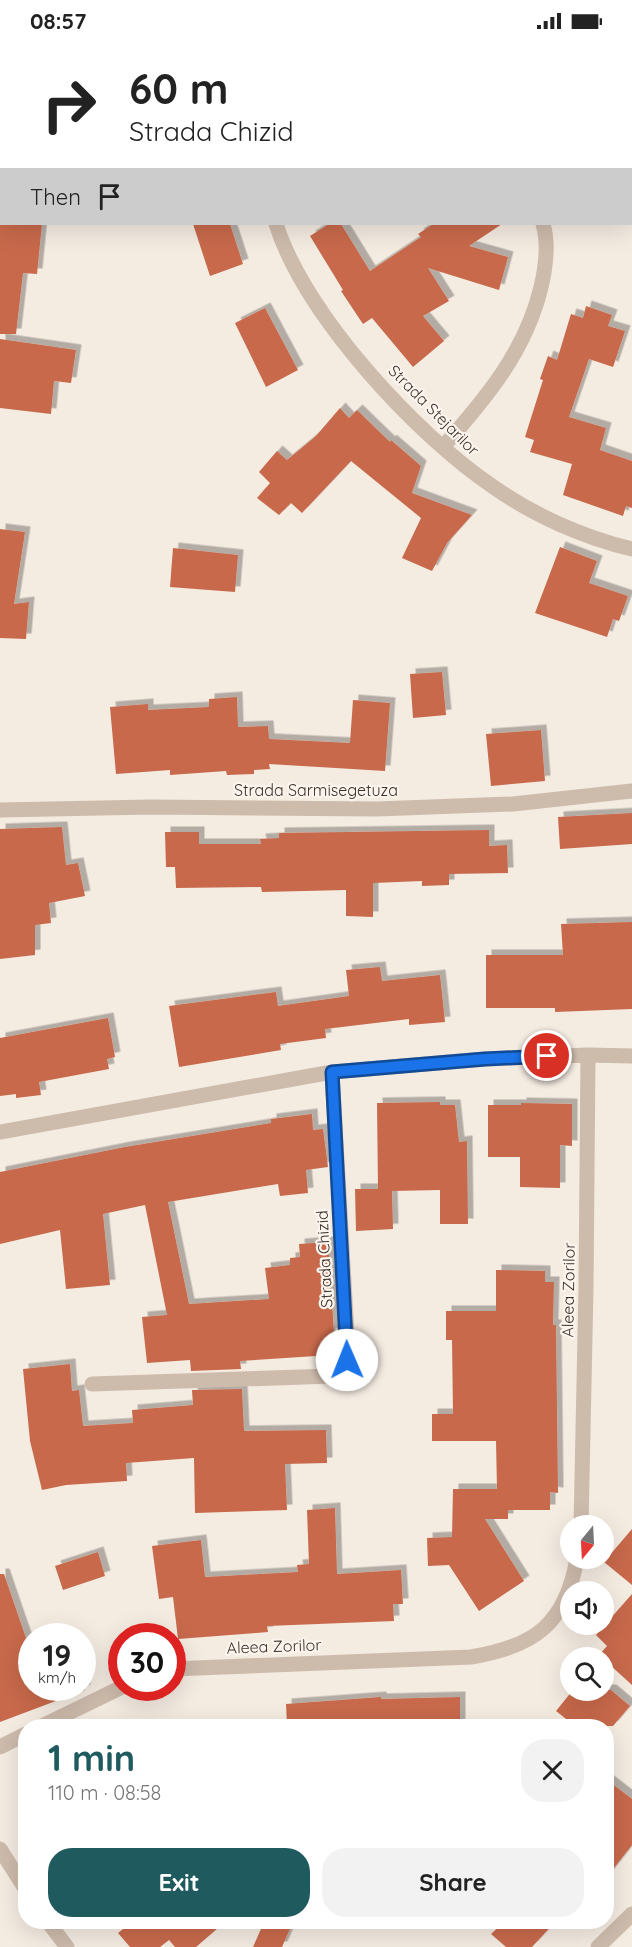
<!DOCTYPE html>
<html lang="en">
<head>
<meta charset="utf-8">
<style>
	body { margin:0; font-family:Quicksand,sans-serif; background:#f2f2f2; color:#222; height:100vh; display:flex; flex-direction:column; font-size:22px; white-space:nowrap }
	* { box-sizing:border-box; margin:0 }
	p { font-size:20px; color:#767676 }
	.icon { flex:none; width:33px; height:33px; fill:none; stroke:currentColor; stroke-width:2; stroke-linecap:round; stroke-linejoin:round }
	.map { position:relative; flex:1; overflow:hidden }
	.drawer { position:absolute; left:18px; top:1677px; width:596px; height:210px; display:flex; flex-direction:column; background:#fff; border-radius:24px; box-shadow:0 6px 24px #0002 }
	.drawer>* { flex:none }
	.guide { position:absolute; left:0px; top:0px; width:633px; height:183px; box-shadow:0 6px 24px #0002; background:#fff; color:#222; overflow:hidden }
	.needle { width:39px; rotate:198deg }
	.fabs { position:absolute; left:560px; top:1473px; display:grid; gap:12px }
	.fabs a { display:grid; place-items:center; width:54px; height:54px; border-radius:50%; background:#fff; box-shadow:0 6px 24px #0002; font-size:30px }
	.speed { position:absolute; left:18px; top:1581px; display:flex; gap:12px; font-size:30px; font-weight:700; text-align:center }
	.speed>* { display:grid; place-content:center; width:78px; height:78px; border-radius:50%; background:#fff; box-shadow:0 6px 24px #0002; line-height:1 }
	.speed small { font-size:15px; font-weight:400 }
	.speed .limit { border:9px solid #d22; background:#fff; color:#111 }
	.pin { position:absolute; display:grid; place-items:center; width:51px; height:51px; color:#fff; margin:-26px; border:3px solid #fff; border-radius:50%; box-shadow:0 2px 6px #0007 }
	.me { position:absolute; width:66px; margin:-33px; rotate:359deg; stroke-linejoin:round; filter:drop-shadow(0 0 4px #0008) }
	.turn { display:flex; align-items:center; gap:21px; height:126px; padding:0 30px; font-size:27px }
	.turn .icon { width:78px; height:78px; stroke-width:2.5 }
	.turn b { display:block; font-size:42px; line-height:51px }
	.then { display:flex; align-items:center; height:57px; padding:0 30px; background:#0003; gap:12px; font-size:22px }
	.round { display:grid; place-items:center; flex:none; width:63px; height:63px; border-radius:24px; background:#f2f2f2 }
	.head { display:flex; align-items:center; justify-content:space-between; height:102px; padding:0 30px }
	h1 { font-size:36px; font-weight:700; line-height:45px; color:#1f5a5e }
	.button { display:flex; gap:12px; margin-top:auto; padding:12px 30px }
	.button a { flex:1; height:69px; border-radius:24px; background:#1f5a5e; color:#fff; font-size:24px; font-weight:700; line-height:69px; text-align:center }
	.button a+a { background:#f2f2f2; color:#222 }
	.status { display:flex; justify-content:space-between; align-items:center; height:42px; padding:0 30px; background:#fff; direction:ltr }
	.status svg { height:16px; fill:currentColor }
	.map>svg:first-child { display:block }
	.building { fill:#c8694b; filter:url(#shadow) }
	.lines { fill:none; stroke-linecap:round; stroke-linejoin:round }
	.minor { stroke:#cdbbac; stroke-width:15 }
	.route-casing { stroke:#114b97; stroke-width:15 }
	.route { stroke:#1a73e8; stroke-width:10 }
	.labels { text-anchor:middle; stroke-width:4.5; stroke-linejoin:round; paint-order:stroke }
	.street-label { font-size:16px; fill:#3b302b; stroke:#fbf5ee }
</style>
</head>
<body>
<div class="status"><b>08:57</b><svg viewBox="0 0 49 12"><path d="M0 12V9h3v3zM5 12V6h3v6zM10 12V3h3v9zM15 12V0h3v12zM26 1h20v11H26zM47 4h2v5h-2z"/></svg></div>
<div class="map">
<svg width="632" height="1905" viewBox="0 0 632 1905">
	<defs>
		<filter id="shadow"><feDropShadow dx="5.5" dy="-5.5" stdDeviation="0" flood-color="#0004"/></filter>
	</defs>
	<rect width="100%" height="100%" fill="#f4ebe1"/>
	<path class="building" d="M 0,182 L 42,182 L 37,232 L 23,231 L 16,292 L 0,292 Z
		M 193,182 L 230,182 L 243,222 L 210,234 Z
		M 329,182 L 341,182 L 370,229 L 421,195 L 418,192 L 433,182 L 502,182 L 469,204 L 508,215 L 499,248 L 428,226 L 449,259 L 423,274 L 444,299 L 413,325 L 372,276 L 363,282 L 341,249 L 343,248 L 310,194 Z
		M 586,264 L 612,273 L 608,284 L 625,289 L 613,325 L 589,317 L 569,375 L 606,386 L 600,408 L 632,419 L 632,466 L 626,464 L 623,474 L 563,453 L 572,422 L 530,410 L 534,398 L 525,395 L 543,338 L 540,337 L 548,314 L 557,318 L 571,272 L 583,276 Z
		M 265,266 L 298,328 L 266,345 L 235,281 Z
		M 0,297 L 76,308 L 71,341 L 54,339 L 51,372 L 0,366 Z
		M 340,366 L 349,376 L 357,368 L 390,400 L 391,398 L 421,424 L 412,451 L 472,473 L 447,501 L 432,529 L 402,516 L 421,476 L 351,419 L 302,471 L 291,461 L 279,473 L 257,456 L 270,441 L 259,430 L 277,409 L 287,418 L 316,394 Z
		M 0,487 L 25,490 L 14,562 L 29,560 L 26,597 L 0,596 Z
		M 560,505 L 597,519 L 589,541 L 628,554 L 619,579 L 613,577 L 607,595 L 535,571 Z
		M 173,506 L 238,513 L 235,550 L 170,545 Z
		M 442,630 L 446,673 L 413,676 L 410,632 Z
		M 237,655 L 238,685 L 268,684 L 269,697 L 350,701 L 353,658 L 390,661 L 385,729 L 269,722 L 270,727 L 254,728 L 254,732 L 227,733 L 226,729 L 170,733 L 170,728 L 116,732 L 110,665 L 148,662 L 148,668 L 209,665 L 209,657 Z
		M 541,688 L 545,739 L 491,744 L 486,692 Z
		M 632,771 L 632,802 L 560,807 L 558,775 Z
		M 62,785 L 66,823 L 78,821 L 85,854 L 49,861 L 51,881 L 35,883 L 35,913 L 0,917 L 0,787 Z
		M 489,788 L 489,804 L 507,803 L 508,831 L 449,832 L 449,843 L 422,844 L 422,839 L 373,841 L 373,875 L 346,874 L 346,848 L 262,850 L 261,845 L 176,846 L 175,825 L 166,825 L 165,790 L 199,790 L 199,802 L 261,802 L 260,797 L 279,796 L 279,791 Z
		M 632,880 L 632,967 L 555,970 L 555,966 L 486,966 L 486,913 L 563,913 L 561,882 Z
		M 380,925 L 382,939 L 440,933 L 445,980 L 409,983 L 409,977 L 325,987 L 326,996 L 280,1002 L 281,1008 L 179,1025 L 169,964 L 276,950 L 278,964 L 349,954 L 346,928 Z
		M 108,976 L 115,1015 L 107,1017 L 109,1027 L 39,1040 L 41,1053 L 16,1056 L 16,1052 L 0,1054 L 0,996 Z
		M 440,1060 L 440,1063 L 455,1063 L 459,1100 L 467,1099 L 468,1182 L 440,1182 L 440,1148 L 392,1149 L 393,1187 L 356,1189 L 355,1147 L 378,1147 L 377,1061 Z
		M 521,1061 L 572,1062 L 572,1104 L 560,1103 L 560,1146 L 520,1145 L 520,1115 L 488,1115 L 488,1063 L 521,1063 Z
		M 312,1072 L 313,1088 L 323,1087 L 328,1125 L 306,1128 L 308,1151 L 280,1154 L 278,1142 L 168,1160 L 189,1262 L 269,1257 L 265,1226 L 290,1223 L 290,1216 L 300,1215 L 299,1202 L 328,1200 L 334,1291 L 330,1292 L 331,1313 L 240,1319 L 241,1327 L 191,1329 L 190,1318 L 147,1321 L 142,1275 L 167,1273 L 145,1163 L 103,1172 L 110,1243 L 66,1247 L 60,1188 L 0,1202 L 0,1130 L 125,1105 L 271,1081 L 271,1077 Z
		M 496,1228 L 545,1229 L 545,1240 L 554,1240 L 553,1283 L 556,1283 L 558,1451 L 550,1450 L 550,1468 L 508,1468 L 508,1477 L 485,1477 L 524,1539 L 479,1569 L 449,1523 L 428,1524 L 427,1496 L 452,1495 L 453,1447 L 497,1447 L 496,1399 L 432,1399 L 432,1372 L 453,1372 L 452,1298 L 446,1298 L 446,1269 L 496,1269 Z
		M 70,1322 L 72,1349 L 79,1348 L 83,1384 L 133,1381 L 132,1368 L 193,1363 L 192,1348 L 242,1347 L 244,1389 L 326,1388 L 327,1421 L 285,1422 L 287,1468 L 195,1471 L 194,1416 L 126,1421 L 127,1439 L 66,1443 L 42,1448 L 30,1399 L 23,1327 Z
		M 335,1466 L 337,1532 L 401,1528 L 403,1562 L 393,1562 L 394,1579 L 267,1584 L 268,1590 L 178,1597 L 173,1555 L 159,1557 L 152,1504 L 201,1498 L 205,1535 L 298,1530 L 297,1523 L 309,1522 L 307,1468 Z
		M 632,1487 L 632,1543 L 604,1520 Z
		M 98,1510 L 105,1534 L 63,1548 L 55,1524 Z
		M 0,1532 L 4,1532 L 27,1599 L 23,1600 L 32,1621 L 32,1646 L 85,1646 L 85,1648 L 0,1680 Z
		M 632,1552 L 632,1643 L 599,1613 L 607,1604 L 596,1593 Z
		M 573,1648 L 611,1648 L 630,1664 L 613,1684 L 575,1684 L 556,1669 Z
		M 381,1655 L 381,1657 L 460,1655 L 460,1683 L 287,1684 L 286,1662 Z
		M 606,1737 L 632,1757 L 632,1803 L 606,1836 Z
		M 132,1880 L 225,1880 L 196,1905 L 175,1905 L 169,1898 L 160,1905 L 130,1905 L 118,1891 Z
		M 264,1880 L 293,1880 L 282,1905 L 253,1905 Z
		M 504,1880 L 555,1880 L 532,1905 L 506,1905 L 491,1892 Z"/>
	<g class="lines">
		<path class="minor" d="M 219,0 L 219,2
			M 276,182 C 305,273 416,393 495,446 C 535,474 585,496 632,507
			M 443,405 C 486,356 526,309 541,245 C 546,224 549,202 543,182
			M 0,768 L 151,765 L 377,767 L 513,762 L 632,749
			M 0,1090 L 332,1030 L 485,1017 L 588,1013 L 632,1014
			M 92,1342 L 333,1334 C 344,1330 346,1321 348,1310 L 332,1030
			M 581,1484 L 586,1246 L 588,1013
			M 172,1627 L 471,1615 C 534,1605 566,1582 577,1516
			M 42,1684 L 122,1645
			M 0,1705 L 26,1692
			M 0,1807 L 26,1848
			M 48,1880 L 67,1905
			M 598,1905 L 632,1872"/>
	</g>
	<g class="lines">
		<defs>
			<path id="route" d="M 347,1318 L 332,1030 L 485,1017 L 547,1014"/>
		</defs>
		<use href="#route" class="route-casing"/>
		<use href="#route" class="route"/>
	</g>
	<g class="labels">
		<g class="street-label">
			<text transform="translate(434 368) rotate(45)" y="6">Strada Stejarilor</text>
			<text x="316" y="754">Strada Sarmisegetuza</text>
			<text transform="translate(324 1217) rotate(-93)" y="6">Strada Chizid</text>
			<text transform="translate(568 1248) rotate(-89)" y="6">Aleea Zorilor</text>
			<text transform="translate(274 1604) rotate(-2)" y="6">Aleea Zorilor</text>
		</g>
	</g>
</svg>
<div class="fabs">
<a><svg class="needle" viewBox="-14 -14 28 28"><path d="M0-13l5 13h-10z" fill="#e53935"/><path d="M0 13l5-13h-10z" fill="#767676"/></svg></a>
<a><svg class="icon" aria-label="sound" viewBox="0 0 24 24"><path d="M4 9h4l5-4v14l-5-4H4zM17 9q2 3 0 6"/></svg></a>
<a><svg class="icon" aria-label="search" viewBox="0 0 24 24"><circle cx="10" cy="10" r="6"/><path d="M15 15l6 6"/></svg></a>
</div>
<div class="speed"><div>19<small>km/h</small></div><div class="limit">30</div></div>
<div class="pin" style="left:547px;top:1014px;background:#d93025"><svg class="icon" aria-label="arrive" viewBox="0 0 24 24"><path d="M6 21V4h12l-3 4 3 4H6"/></svg></div>
<svg class="me" style="left:347px;top:1318px" viewBox="-20 -20 40 40"><circle r="19" fill="#fff"/><path d="M0-13L10 11 0 6-10 11z" fill="#1a73e8"/></svg>
<div class="guide">
<div class="turn"><svg class="icon" aria-label="right" viewBox="0 0 24 24"><path d="M7 20v-9h11M14 6l5 5-5 5"/></svg><div><b>60 m</b>Strada Chizid</div></div>
<div class="then">Then<svg class="icon" aria-label="arrive" viewBox="0 0 24 24"><path d="M6 21V4h12l-3 4 3 4H6"/></svg></div>
</div>
<section class="drawer">
<div class="head"><div><h1>1 min</h1><p>110 m · 08:58</p></div><a class="round"><svg class="icon" aria-label="close" viewBox="0 0 24 24"><path d="M6 6l12 12M18 6L6 18"/></svg></a></div>
<div class="button"><a>Exit</a><a>Share</a></div>
</section>
</div>
</body>
</html>
